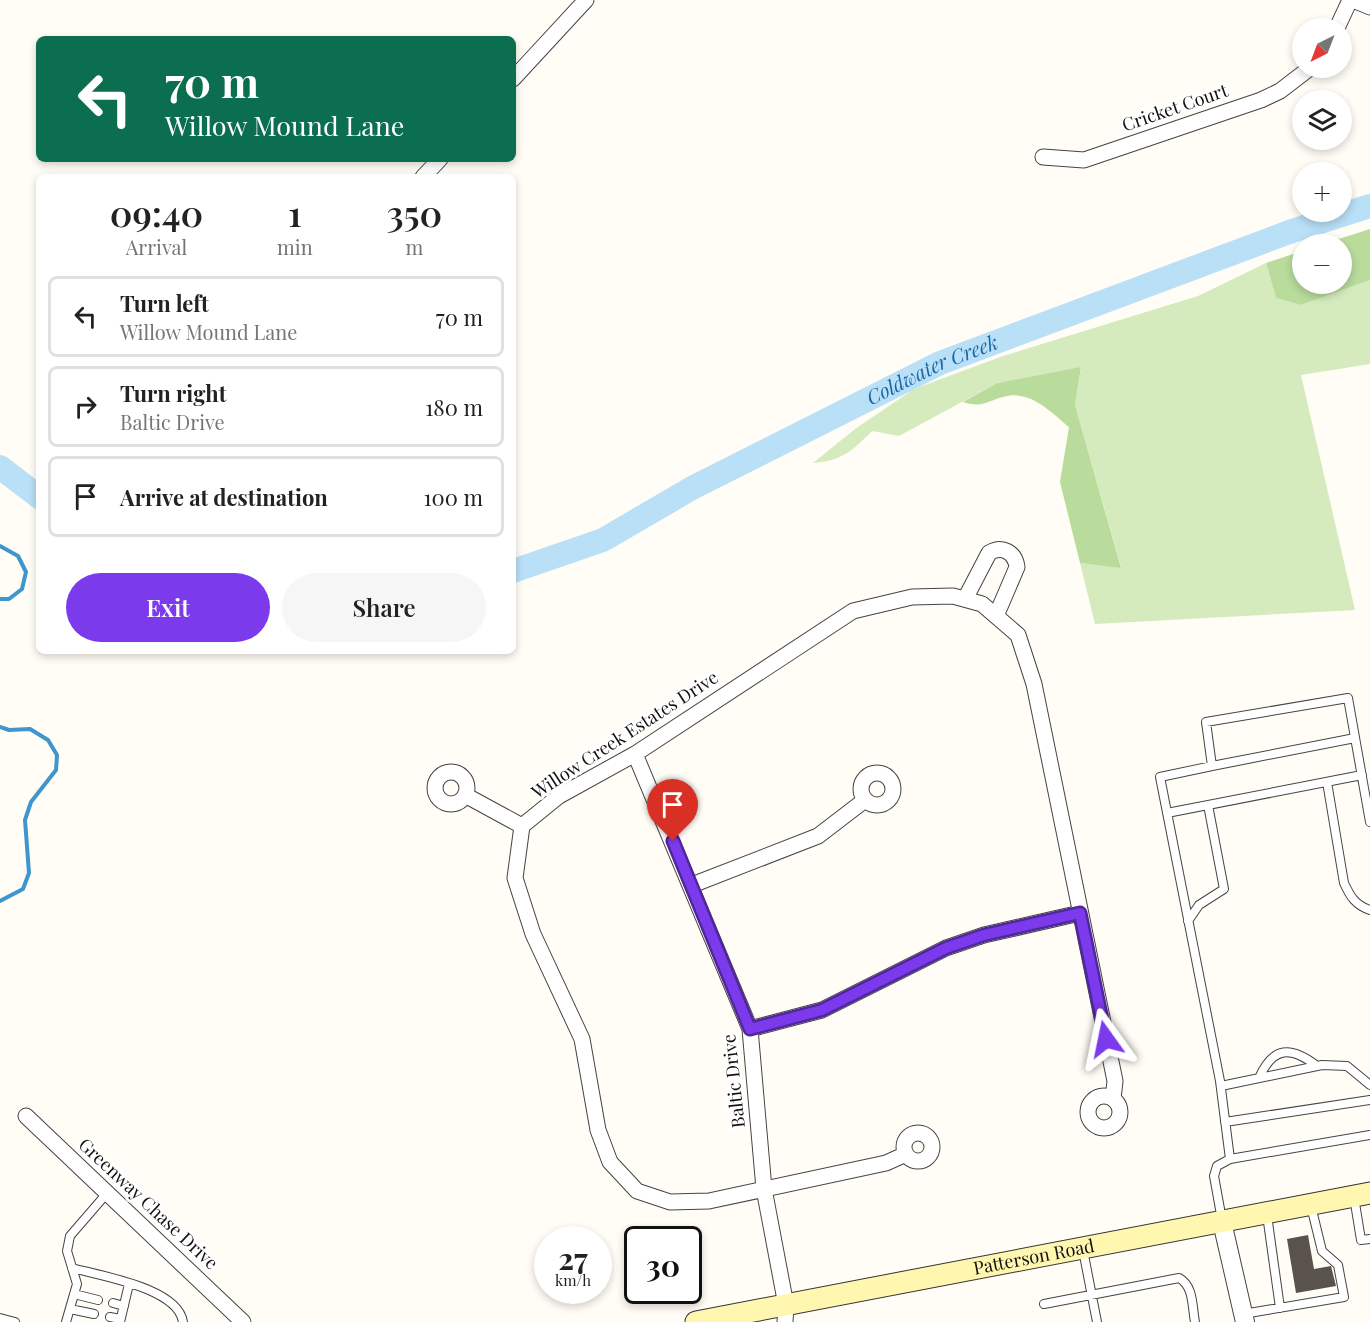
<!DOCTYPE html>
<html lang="en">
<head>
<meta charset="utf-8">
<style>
	body { margin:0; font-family:"Playfair Display",serif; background:#f6f6f6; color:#222; height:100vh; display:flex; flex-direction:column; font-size:22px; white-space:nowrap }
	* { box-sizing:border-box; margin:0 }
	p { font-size:20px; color:#767676 }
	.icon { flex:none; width:33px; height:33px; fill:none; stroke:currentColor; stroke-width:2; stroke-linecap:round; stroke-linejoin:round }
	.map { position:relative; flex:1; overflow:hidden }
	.drawer { position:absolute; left:36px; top:174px; width:480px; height:480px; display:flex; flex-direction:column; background:#fff; border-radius:9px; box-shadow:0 3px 9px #0003 }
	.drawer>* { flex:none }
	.hud { position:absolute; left:36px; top:36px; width:480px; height:126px; border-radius:9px; box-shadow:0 3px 9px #0003; background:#0b6e4f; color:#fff; overflow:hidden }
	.needle { width:39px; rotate:222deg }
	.fabs { position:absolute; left:1292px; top:18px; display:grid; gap:12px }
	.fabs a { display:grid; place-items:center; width:60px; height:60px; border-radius:50%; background:#fff; box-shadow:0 3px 9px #0003; font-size:30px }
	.speed { position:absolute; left:534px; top:1226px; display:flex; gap:12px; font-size:30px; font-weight:700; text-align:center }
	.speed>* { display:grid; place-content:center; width:78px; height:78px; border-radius:50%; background:#fff; box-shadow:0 3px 9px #0003; line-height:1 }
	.speed small { font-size:15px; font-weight:400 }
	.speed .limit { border:3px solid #111; border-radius:9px; background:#fff; color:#111 }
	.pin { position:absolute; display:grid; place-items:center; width:51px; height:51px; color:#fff; margin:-62px -26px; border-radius:50% 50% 50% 0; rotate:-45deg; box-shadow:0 0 6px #0007 }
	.pin .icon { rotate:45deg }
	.me { position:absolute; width:66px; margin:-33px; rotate:348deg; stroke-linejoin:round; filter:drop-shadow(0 0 4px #0008) }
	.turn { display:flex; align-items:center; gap:21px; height:126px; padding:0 30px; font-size:27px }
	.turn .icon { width:78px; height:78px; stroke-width:2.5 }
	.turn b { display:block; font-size:42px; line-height:51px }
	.eta { display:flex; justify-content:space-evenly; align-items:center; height:102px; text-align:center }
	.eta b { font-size:36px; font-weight:600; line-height:42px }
	.action { display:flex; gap:12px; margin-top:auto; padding:12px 30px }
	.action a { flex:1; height:69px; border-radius:36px; background:#7c3aed; color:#fff; font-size:24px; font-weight:600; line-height:69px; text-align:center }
	.action a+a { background:#f6f6f6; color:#222 }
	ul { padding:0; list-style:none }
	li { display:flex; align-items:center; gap:18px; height:81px; margin:0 12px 9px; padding:0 18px; border:3px solid #e0e0e0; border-radius:9px }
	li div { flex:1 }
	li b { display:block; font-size:22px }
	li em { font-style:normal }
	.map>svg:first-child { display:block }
	.green { fill:#d5ebbd }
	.forest { fill:#b9dc9c }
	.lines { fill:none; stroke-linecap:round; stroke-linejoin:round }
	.stream { stroke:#3f96cf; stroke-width:4 }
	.river { stroke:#b9e0f7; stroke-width:24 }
	.building { fill:#5a524d }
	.service-casing { stroke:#444; stroke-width:10 }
	.minor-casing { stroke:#444; stroke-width:17 }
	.tertiary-casing { stroke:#444; stroke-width:20 }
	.secondary-casing { stroke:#333; stroke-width:23 }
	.service { stroke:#fff; stroke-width:8 }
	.minor { stroke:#fff; stroke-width:15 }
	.tertiary { stroke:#fff; stroke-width:18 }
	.secondary { stroke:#fff6b0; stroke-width:21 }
	.route-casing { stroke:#51269a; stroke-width:15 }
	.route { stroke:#7c3aed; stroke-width:10 }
	.labels { text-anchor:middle; stroke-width:6; stroke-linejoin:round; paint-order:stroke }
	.street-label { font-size:18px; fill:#111; stroke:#fff }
	.water-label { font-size:20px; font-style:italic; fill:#1768a6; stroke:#fff }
</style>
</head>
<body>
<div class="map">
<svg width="1370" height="1322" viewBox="0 0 1370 1322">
	<rect width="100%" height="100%" fill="#fffdf5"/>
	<path class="green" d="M 1266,263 L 1276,298 L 1301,305 L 1370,280 L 1370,364 L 1301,375 L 1355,610 L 1095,624 L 1080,563 L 1121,567 L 1075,405 L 1081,368 L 997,383 L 899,436 L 872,431 C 852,451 842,461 813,463 L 855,429 L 914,389 L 1003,356 L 1198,296 Z"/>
	<path class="forest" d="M 1370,229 L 1370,280 L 1301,305 L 1276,298 L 1266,263 L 1302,251 L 1302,284 L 1341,284 L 1341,244 L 1323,244 Z
		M 1081,367 L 1075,405 L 1121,568 L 1080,563 L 1060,482 L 1069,427 C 1051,412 1030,389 1003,397 C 984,402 984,408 963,402 L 997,383 Z"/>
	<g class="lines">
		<path class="stream" d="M 0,546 L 18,556 L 26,572 L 22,589 L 9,599 L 0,599
			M 0,727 L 9,730 L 30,729 L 48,740 L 57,755 L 56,770 L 31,802 L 25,820 L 29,873 L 23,889 L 0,901"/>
		<g class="river">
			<path d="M 0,467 L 39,497"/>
			<path id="s1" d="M 513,571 L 603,540 L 692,488 L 940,363 L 1292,231 L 1370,206"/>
		</g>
	</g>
	<path class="building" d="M 1308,1235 L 1314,1269 L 1331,1266 L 1336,1286 L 1296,1293 L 1287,1239 Z"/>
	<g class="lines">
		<defs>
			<path id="service" d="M 1212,766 L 1355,738
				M 1327,782 L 1344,883 C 1350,896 1355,905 1370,910
				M 1167,813 L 1362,775
				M 1188,921 L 1199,905 L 1224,889 L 1208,805
				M 1259,1078 C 1273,1046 1291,1046 1317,1066
				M 1221,1086 L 1322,1065 L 1347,1066 L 1370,1085
				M 1225,1122 L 1370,1100
				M 1230,1159 L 1370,1135
				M 1354,1197 L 1361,1240 L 1370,1239
				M 1267,1215 L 1280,1308
				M 1222,1220 L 1214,1176 L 1217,1166 L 1230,1159 L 1220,1081 L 1160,777 L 1212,766 L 1206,722 L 1348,698 L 1370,822
				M 1083,1250 L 1097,1322
				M 72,1268 C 101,1276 178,1288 183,1322
				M 74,1294 L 98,1300
				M 113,1303 L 124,1306
				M 1044,1304 L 1179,1278 C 1194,1286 1192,1307 1195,1322
				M 70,1309 L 94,1314
				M 1243,1314 L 1344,1297 L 1338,1265 L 1322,1251 L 1311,1206
				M 110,1317 L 120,1319
				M 0,1318 L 15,1322
				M 66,1322 L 77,1284 L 67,1251 L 70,1236 L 108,1192
				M 120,1322 L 129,1284"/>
			<path id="minor" d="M 1353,0 L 1370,7
				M 1337,28 L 1350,0
				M 513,79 L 586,0
				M 1043,157 L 1084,160 L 1261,100 L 1280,91 L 1310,68
				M 423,177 L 440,159
				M 965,599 L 989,553 C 1002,545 1015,552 1017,567 L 996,616
				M 635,754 L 750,1029 L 764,1189 L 786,1305 L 785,1322
				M435 788a16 16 0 1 1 32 0a16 16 0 1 1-32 0Z
				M861 789a16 16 0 1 1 32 0a16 16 0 1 1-32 0Z
				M 465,795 L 522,826
				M 692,885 L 818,836 L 865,800
				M 750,1029 L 822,1010 L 946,948 L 984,935 L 1080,913
				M1088 1112a16 16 0 1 1 32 0a16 16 0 1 1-32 0Z
				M 26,1116 L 243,1322
				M904 1147a14 14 0 1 1 28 0a14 14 0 1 1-28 0Z
				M 906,1154 L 886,1163 L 709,1201 L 670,1202 L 637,1191 L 610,1162 L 598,1130 L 582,1039 L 533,934 L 515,878 L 522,826 L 559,796 L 635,754 L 853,611 L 912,597 L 953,596 L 982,604 L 1018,635 L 1034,684 L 1115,1081 L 1113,1099"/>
			<path id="tertiary" d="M 1222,1222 L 1245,1322"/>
			<g id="secondary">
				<path id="s2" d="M 696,1322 L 1370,1193"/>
			</g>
		</defs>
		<use href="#service" class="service-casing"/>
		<use href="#minor" class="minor-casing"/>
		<use href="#tertiary" class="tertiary-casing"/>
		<use href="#secondary" class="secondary-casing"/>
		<use href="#service" class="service"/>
		<use href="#minor" class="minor"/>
		<use href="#tertiary" class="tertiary"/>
		<use href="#secondary" class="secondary"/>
	</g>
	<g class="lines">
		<defs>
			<path id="route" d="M 673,841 L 750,1029 L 822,1010 L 946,948 L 984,935 L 1080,913 L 1106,1039"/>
		</defs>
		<use href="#route" class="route-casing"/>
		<use href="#route" class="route"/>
	</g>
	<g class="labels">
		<g class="street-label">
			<text transform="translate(1175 108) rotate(-19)" y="6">Cricket Court</text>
			<text transform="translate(625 735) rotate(-33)" y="6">Willow Creek Estates Drive</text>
			<text transform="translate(734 1081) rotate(-96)" y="6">Baltic Drive</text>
			<text transform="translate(148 1204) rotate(43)" y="6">Greenway Chase Drive</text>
			<text dy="6" stroke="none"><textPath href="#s2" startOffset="344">Patterson Road</textPath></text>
		</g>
		<g class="water-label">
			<text dy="7" stroke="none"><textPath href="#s1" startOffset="466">Coldwater Creek</textPath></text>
		</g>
	</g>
</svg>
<div class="fabs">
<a><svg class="needle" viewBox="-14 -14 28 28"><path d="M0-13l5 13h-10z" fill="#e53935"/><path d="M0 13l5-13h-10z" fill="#767676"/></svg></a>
<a><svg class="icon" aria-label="layers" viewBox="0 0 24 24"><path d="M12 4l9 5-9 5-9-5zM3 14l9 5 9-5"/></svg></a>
<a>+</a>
<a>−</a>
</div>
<div class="speed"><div>27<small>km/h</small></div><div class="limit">30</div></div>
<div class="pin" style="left:673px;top:841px;background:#d93025"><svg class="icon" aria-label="arrive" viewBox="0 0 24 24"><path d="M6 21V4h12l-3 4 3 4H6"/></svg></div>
<svg class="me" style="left:1106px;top:1039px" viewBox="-20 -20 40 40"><path d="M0-17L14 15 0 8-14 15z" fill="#7c3aed" stroke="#fff" stroke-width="4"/></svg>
<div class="hud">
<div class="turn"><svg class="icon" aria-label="left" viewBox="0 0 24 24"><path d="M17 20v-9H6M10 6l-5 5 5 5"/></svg><div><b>70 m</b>Willow Mound Lane</div></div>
</div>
<section class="drawer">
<div class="eta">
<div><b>09:40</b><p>Arrival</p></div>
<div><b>1</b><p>min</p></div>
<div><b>350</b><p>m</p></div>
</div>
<ul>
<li><svg class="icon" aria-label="left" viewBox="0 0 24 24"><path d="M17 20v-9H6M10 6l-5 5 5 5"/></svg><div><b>Turn left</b><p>Willow Mound Lane</p></div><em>70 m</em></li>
<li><svg class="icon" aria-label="right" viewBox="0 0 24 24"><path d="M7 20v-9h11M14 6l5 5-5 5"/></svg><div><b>Turn right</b><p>Baltic Drive</p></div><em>180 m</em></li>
<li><svg class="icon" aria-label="arrive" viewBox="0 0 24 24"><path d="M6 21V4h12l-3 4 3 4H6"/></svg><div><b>Arrive at destination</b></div><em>100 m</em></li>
</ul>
<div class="action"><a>Exit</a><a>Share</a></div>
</section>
</div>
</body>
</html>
